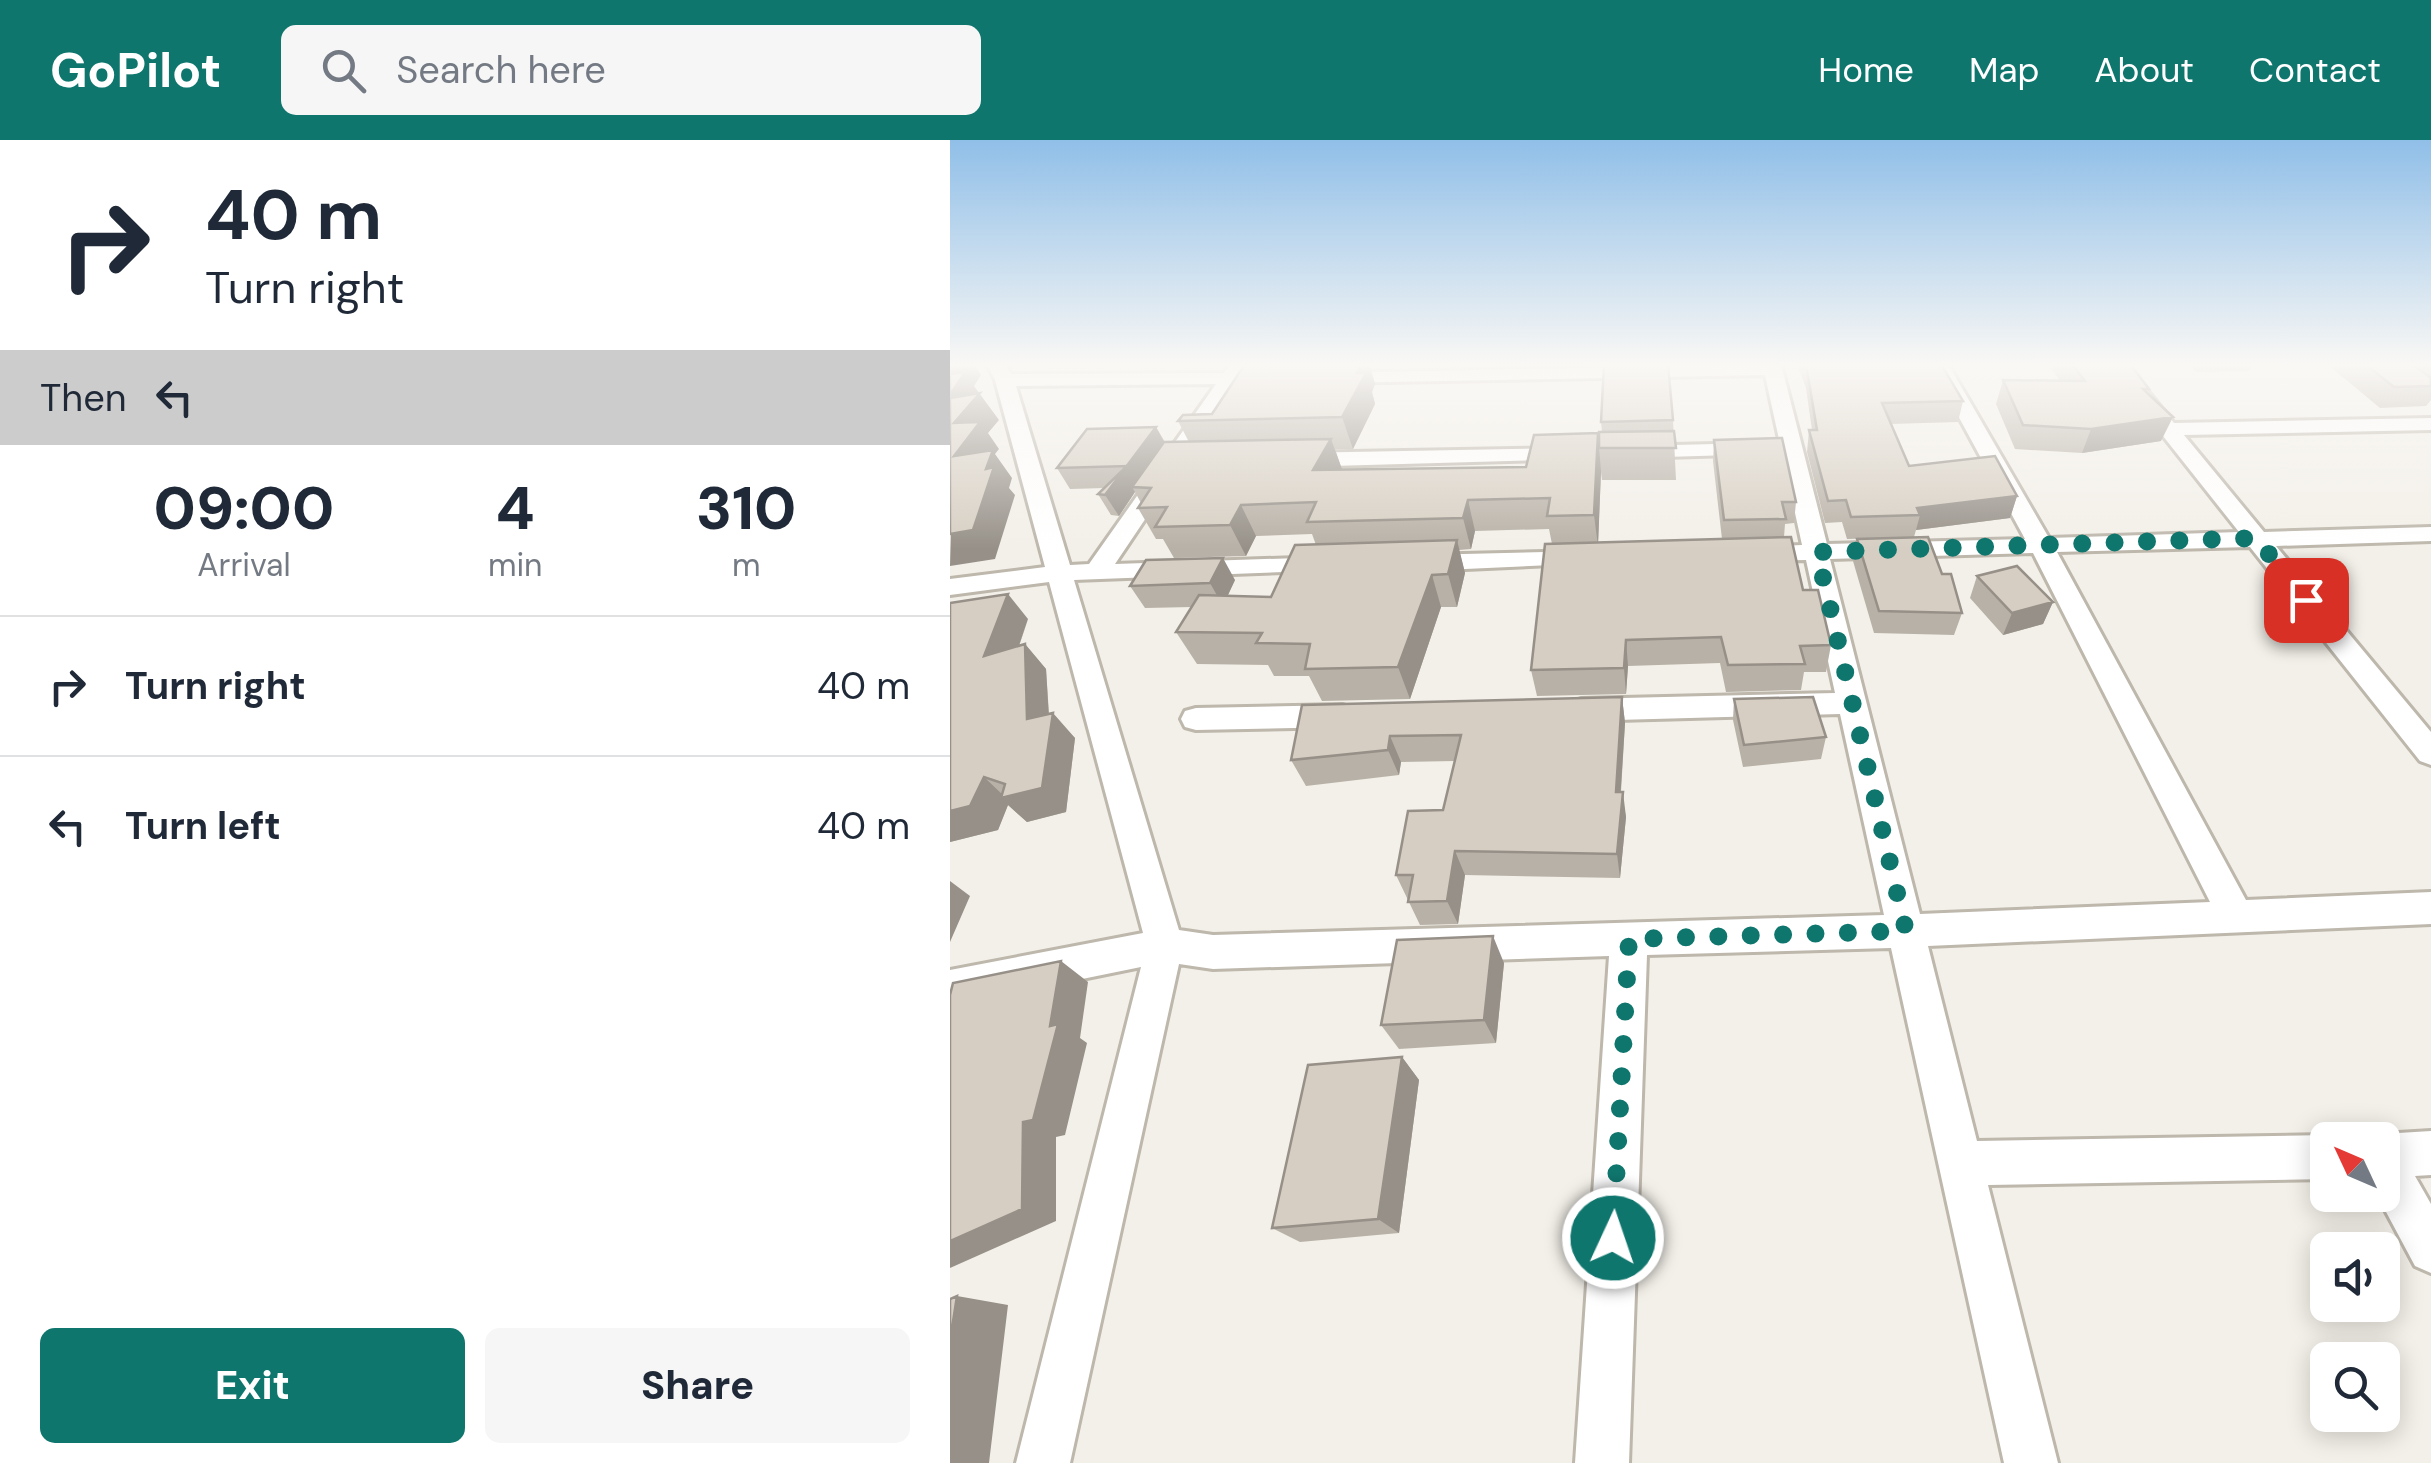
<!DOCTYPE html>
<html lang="en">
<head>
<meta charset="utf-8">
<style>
	body { margin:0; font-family:"DM Sans",sans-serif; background:#f6f6f7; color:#1f2937; height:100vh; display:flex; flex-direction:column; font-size:38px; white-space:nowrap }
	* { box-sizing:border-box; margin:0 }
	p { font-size:32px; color:#747a83 }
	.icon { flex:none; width:55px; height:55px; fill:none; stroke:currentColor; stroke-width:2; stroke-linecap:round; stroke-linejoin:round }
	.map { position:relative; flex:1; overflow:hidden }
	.details { display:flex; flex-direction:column; background:#fff; width:950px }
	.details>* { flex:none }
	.banner { background:#fff; color:#1f2937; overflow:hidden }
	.needle { width:65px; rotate:314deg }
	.tools { position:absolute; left:1360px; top:982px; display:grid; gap:20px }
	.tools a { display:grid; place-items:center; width:90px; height:90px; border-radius:15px; background:#fff; box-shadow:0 5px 25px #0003; font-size:50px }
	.pin { position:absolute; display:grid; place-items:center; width:85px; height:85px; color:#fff; margin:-42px; border-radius:20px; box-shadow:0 5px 15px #0006 }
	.me { position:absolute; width:110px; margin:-55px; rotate:3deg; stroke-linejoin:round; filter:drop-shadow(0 0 8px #0008) }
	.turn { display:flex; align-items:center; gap:35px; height:210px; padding:0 40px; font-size:45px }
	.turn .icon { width:130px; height:130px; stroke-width:2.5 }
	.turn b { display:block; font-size:70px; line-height:85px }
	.then { display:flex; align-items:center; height:95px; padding:0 40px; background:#0003; gap:20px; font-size:38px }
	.eta { display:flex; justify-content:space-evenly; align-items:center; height:170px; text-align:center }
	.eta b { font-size:60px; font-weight:800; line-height:70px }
	.primary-button { display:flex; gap:20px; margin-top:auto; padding:20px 40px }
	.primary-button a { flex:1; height:115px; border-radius:15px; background:#0f766e; color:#fff; font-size:40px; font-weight:800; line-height:115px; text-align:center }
	.primary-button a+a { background:#f6f6f7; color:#1f2937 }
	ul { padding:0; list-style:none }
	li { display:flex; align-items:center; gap:30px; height:140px; padding:0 40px; border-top:2px solid #e0e1e3 }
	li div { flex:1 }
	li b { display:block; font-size:38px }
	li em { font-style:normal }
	header { display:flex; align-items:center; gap:60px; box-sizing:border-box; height:140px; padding:0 50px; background:#0f766e; color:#fff }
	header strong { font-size:48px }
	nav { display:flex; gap:55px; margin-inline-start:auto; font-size:35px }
	.search { width:700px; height:90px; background:#f6f6f7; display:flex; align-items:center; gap:25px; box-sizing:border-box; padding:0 35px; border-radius:15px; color:#747a83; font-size:38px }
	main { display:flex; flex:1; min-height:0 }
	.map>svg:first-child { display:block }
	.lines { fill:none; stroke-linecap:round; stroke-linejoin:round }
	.street-casing { stroke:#bdb7ac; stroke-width:6 }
	.street { fill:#fff; fill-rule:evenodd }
	.wall { fill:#b8b1a7 }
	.shaded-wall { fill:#969088 }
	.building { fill:#d6cec2; stroke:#969088; stroke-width:2.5 }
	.route { stroke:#0f766e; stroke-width:18; stroke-dasharray:0 32.4 }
</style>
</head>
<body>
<header>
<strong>GoPilot</strong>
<div class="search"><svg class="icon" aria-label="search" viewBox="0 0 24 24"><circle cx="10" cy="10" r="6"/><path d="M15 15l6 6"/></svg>Search here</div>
<nav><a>Home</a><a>Map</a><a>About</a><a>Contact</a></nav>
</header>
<main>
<section class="details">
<div class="banner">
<div class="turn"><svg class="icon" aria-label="right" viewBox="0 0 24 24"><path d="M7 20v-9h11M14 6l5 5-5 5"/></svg><div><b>40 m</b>Turn right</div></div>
<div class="then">Then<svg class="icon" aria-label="left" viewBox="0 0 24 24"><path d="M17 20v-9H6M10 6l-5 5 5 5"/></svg></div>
</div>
<div class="eta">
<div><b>09:00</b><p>Arrival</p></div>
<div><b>4</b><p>min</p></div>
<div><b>310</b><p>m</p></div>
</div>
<ul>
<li><svg class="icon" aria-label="right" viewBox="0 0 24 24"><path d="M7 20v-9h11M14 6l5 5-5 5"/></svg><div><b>Turn right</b></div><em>40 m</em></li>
<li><svg class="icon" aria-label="left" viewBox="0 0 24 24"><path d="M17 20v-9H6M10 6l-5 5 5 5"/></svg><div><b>Turn left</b></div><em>40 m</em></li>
</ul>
<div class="primary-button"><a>Exit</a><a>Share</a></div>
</section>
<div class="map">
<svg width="1481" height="1323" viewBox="0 0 1481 1323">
	<rect width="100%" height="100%" fill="#f3f0e9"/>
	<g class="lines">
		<defs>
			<path id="street" d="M 37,224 L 55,224 L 61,234 L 274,233 L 281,224 L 297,224 L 293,233 L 326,232 L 336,238 L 326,244 L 286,244 L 165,424 L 377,417 L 386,420 L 390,425 L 386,430 L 124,440 L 229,790 L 263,795 L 934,775 L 890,574 L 631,581 L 621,578 L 616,570 L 621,562 L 631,559 L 885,553 L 856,420 L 801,421 L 789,414 L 801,407 L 852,405 L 815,235 L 380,243 L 373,241 L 373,233 L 831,224 L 877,404 L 1075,399 L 980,224 L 998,224 L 1099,398 L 1289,392 L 1156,224 L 1175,224 L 1224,283 L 1481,278 L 1481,290 L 1234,295 L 1314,392 L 1481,387 L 1481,401 L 1326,406 L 1481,592 L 1481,625 L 1470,621 L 1300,407 L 1107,412 L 1296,760 L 1481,752 L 1481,784 L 978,806 L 1027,1001 L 1378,995 L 1390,1000 L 1378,1000 L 1378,1039 L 1038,1045 L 1108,1323 L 1054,1323 L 941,808 L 697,815 L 679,1323 L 625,1323 L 659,816 L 263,829 L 229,824 L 120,1323 L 66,1323 L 191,827 L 0,866 L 0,830 L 193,793 L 99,442 L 0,455 L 0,439 L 95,427 L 45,240 ZM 266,244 L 139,424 L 120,425 L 66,246 ZM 1083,413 L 1260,762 L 970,774 L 880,419 Z
				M 807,303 L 815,304 L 818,309 L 815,314 L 681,318 L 670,312 L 681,306 Z
				M 622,308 L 630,309 L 633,314 L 630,319 L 346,327 L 335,320 L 346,313 Z
				M 637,411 L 649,418 L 646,423 L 471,431 L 459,423 L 471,415 Z
				M 392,565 L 403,568 L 407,576 L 403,584 L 392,587 L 246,590 L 235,587 L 231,579 L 235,571 L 246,568 Z
				M 1481,991 L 1481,1035 L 1465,1036 L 1481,1064 L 1481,1133 L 1465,1126 L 1427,1055 L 1432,1055 L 1432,1000 L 1418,1000 L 1432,994 Z"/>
		</defs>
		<use href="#street" class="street-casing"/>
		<use href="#street" class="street"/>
	</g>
	<path class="wall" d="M 295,224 L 435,224 L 434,225 L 420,226 L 425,244 L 422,252 L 425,264 L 403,309 L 385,309 L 392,330 L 576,327 L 652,292 L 651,282 L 723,280 L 726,340 L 652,340 L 651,332 L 648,402 L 772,399 L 763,321 L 764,300 L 846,362 L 844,383 L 835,384 L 834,397 L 853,450 L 881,505 L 876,532 L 854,532 L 851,550 L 776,552 L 770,523 L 678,526 L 676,554 L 587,556 L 581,530 L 602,404 L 599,389 L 525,391 L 521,409 L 509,410 L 515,433 L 507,467 L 491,467 L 460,559 L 372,561 L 359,536 L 324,536 L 318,525 L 247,524 L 226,492 L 242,467 L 195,468 L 180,446 L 285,440 L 277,456 L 321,457 L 366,405 L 362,394 L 306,396 L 296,416 L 224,418 L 213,399 L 206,399 L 188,368 L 191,363 L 185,352 L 169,376 L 161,375 L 148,354 L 155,348 L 120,349 L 107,328 L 206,287 L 215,302 L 239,302 L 228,281 L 262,274 Z
		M 847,224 L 991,224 L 1013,261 L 1008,282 L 940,284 L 959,326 L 1067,356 L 1060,378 L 966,390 L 964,397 L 897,399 L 892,382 L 875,383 L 857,312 L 859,290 L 862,290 L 856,248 Z
		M 1098,224 L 1180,224 L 1199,249 L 1197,253 L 1211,301 L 1132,313 L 1065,309 L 1046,264 L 1053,240 L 1110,241 Z
		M 1237,224 L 1302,224 L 1299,231 L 1246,232 Z
		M 1377,224 L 1481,224 L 1481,260 L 1476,266 L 1430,268 Z
		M 907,399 L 992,434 L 1012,473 L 1004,495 L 924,493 L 903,421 Z
		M 1027,436 L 1103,462 L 1093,484 L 1053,495 L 1020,458 Z
		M 78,479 L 69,506 L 75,504 L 96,529 L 99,574 L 125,598 L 116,672 L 77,682 L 58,665 L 48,690 L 0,702 Z
		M 672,557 L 675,583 L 671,652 L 676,677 L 670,738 L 515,735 L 508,784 L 470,785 L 446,735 L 493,670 L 505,621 L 451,622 L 449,635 L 356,646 L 341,620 L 352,565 Z
		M 784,559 L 876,597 L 871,619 L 793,627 L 783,580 Z
		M 554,823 L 546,903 L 449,909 L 431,885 Z
		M 452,917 L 469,940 L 449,1093 L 350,1102 L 322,1088 Z"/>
	<path class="shaded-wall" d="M 3,224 L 24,224 L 31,235 L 24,246 L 49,280 L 38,293 L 49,309 L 45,314 L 62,338 L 59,348 L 65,355 L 45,419 L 0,426 L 4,283 L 0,262 L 0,228 Z
		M 412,224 L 419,224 L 425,244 L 422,252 L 425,264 L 403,309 L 392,277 L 407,233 Z
		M 1223,277 L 1211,301 L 1132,313 L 1141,289 Z
		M 206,287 L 217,307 L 182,347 L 185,352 L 169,376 L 155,355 Z
		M 648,293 L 651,332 L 648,406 L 644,375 Z
		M 381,299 L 392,329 L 363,330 Z
		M 1067,356 L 1060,378 L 966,390 L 970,375 L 967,368 Z
		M 518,360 L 525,391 L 521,409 L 513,378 Z
		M 291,365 L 306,396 L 296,416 L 280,385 Z
		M 507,400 L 515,433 L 507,467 L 498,434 Z
		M 273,418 L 285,440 L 273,466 L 260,443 Z
		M 482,435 L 491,467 L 460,559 L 448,527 Z
		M 58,454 L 78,479 L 57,541 L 34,516 Z
		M 1103,462 L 1093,484 L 1053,495 L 1062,473 Z
		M 676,500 L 678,526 L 676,554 L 674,528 Z
		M 75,504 L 96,529 L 100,596 L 103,573 L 125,598 L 116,672 L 77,682 L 58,665 L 48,690 L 0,702 L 0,671 L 34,637 L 55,657 L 77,579 Z
		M 672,557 L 675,583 L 669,677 L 666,652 Z
		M 440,596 L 451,622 L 449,635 L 438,610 Z
		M 673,652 L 676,677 L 670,738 L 667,714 Z
		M 505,711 L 515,735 L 508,784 L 497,761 Z
		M 0,741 L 20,756 L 0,802 Z
		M 543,796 L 554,823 L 546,903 L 534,880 Z
		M 111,821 L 138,842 L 130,898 L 137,903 L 115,995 L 106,997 L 106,1081 L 0,1128 L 0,1101 L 73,982 L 100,886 Z
		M 452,917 L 469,940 L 449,1093 L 428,1079 Z
		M 7,1156 L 58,1165 L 39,1323 L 0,1323 L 0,1201 Z"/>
	<path class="building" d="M 295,224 L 412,224 L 407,233 L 416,233 L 392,277 L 228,281 L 233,275 L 262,274 Z
		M 654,224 L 718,224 L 723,280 L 651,282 Z
		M 856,224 L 991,224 L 1013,261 L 932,263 L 959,326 L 1045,316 L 1067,356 L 967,368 L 970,375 L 901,377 L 896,360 L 878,361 L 859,290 L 867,290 Z
		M 1122,224 L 1180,224 L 1199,249 L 1193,249 L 1223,277 L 1141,289 L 1073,285 L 1053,240 L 1135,241 Z
		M 1415,224 L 1462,224 L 1481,238 L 1481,246 L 1444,247 Z
		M 15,232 L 0,255 L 0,234 Z
		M 30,253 L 4,283 L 30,282 L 4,316 L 43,310 L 36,329 L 44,327 L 23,390 L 0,394 L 0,258 Z
		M 206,287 L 155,355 L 148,354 L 177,326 L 107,328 L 137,289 Z
		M 724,291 L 726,308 L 649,308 L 649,292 Z
		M 648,293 L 644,375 L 597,376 L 600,358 L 518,360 L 513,378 L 357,382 L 366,362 L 291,365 L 280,385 L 205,387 L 217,367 L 188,368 L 201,348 L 182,347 L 214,302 L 381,299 L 363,330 L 576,327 L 584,295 Z
		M 832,298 L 846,362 L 832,362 L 836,379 L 774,380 L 764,300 Z
		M 841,397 L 853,450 L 868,450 L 881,505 L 850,506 L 855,524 L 778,525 L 771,497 L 676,500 L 674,528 L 581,530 L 595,404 Z
		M 978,397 L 992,434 L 1001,434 L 1012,473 L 929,471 L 907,399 Z
		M 507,400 L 498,434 L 482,435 L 448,527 L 355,529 L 360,504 L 306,503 L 312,493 L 226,492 L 249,455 L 321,457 L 345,405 Z
		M 273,418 L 260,443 L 180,446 L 196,420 Z
		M 1067,426 L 1103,462 L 1062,473 L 1027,436 Z
		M 58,454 L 34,516 L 75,504 L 77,579 L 103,573 L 92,648 L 51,658 L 55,644 L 34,637 L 20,666 L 0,671 L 0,463 Z
		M 672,557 L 666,652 L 673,652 L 667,714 L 505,711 L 497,761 L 458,762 L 463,735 L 446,735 L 458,671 L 493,670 L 511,595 L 440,596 L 438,610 L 341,620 L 352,565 Z
		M 863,557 L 876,597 L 794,605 L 784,559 Z
		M 543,796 L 534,880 L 431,885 L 447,800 Z
		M 111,821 L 100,886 L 108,884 L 83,980 L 73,982 L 72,1069 L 0,1101 L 0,855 L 3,843 Z
		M 452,917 L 428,1079 L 322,1088 L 358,925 Z
		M 7,1156 L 0,1201 L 0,1159 Z"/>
	<linearGradient id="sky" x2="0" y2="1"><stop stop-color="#90bfe8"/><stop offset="0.55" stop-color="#faf8f5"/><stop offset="1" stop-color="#faf8f5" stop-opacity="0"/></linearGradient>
	<rect width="1481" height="409" fill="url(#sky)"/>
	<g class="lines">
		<path class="route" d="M 663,1098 L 679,799 L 956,791 L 867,412 L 1306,398 L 1356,460"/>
	</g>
</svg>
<div class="tools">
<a><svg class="needle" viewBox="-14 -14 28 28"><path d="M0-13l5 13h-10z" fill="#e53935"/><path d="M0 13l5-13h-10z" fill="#747a83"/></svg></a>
<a><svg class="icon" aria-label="sound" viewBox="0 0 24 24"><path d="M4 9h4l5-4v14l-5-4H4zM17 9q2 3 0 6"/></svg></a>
<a><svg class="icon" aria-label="search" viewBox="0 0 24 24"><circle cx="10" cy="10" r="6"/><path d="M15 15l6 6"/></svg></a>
</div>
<div class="pin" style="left:1356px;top:460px;background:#d93025"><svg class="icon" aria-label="arrive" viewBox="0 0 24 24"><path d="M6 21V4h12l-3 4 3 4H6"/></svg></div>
<svg class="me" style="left:663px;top:1098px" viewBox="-20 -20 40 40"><circle r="17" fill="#0f766e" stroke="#fff" stroke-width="3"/><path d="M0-11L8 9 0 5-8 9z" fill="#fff"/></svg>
</div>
</main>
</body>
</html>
